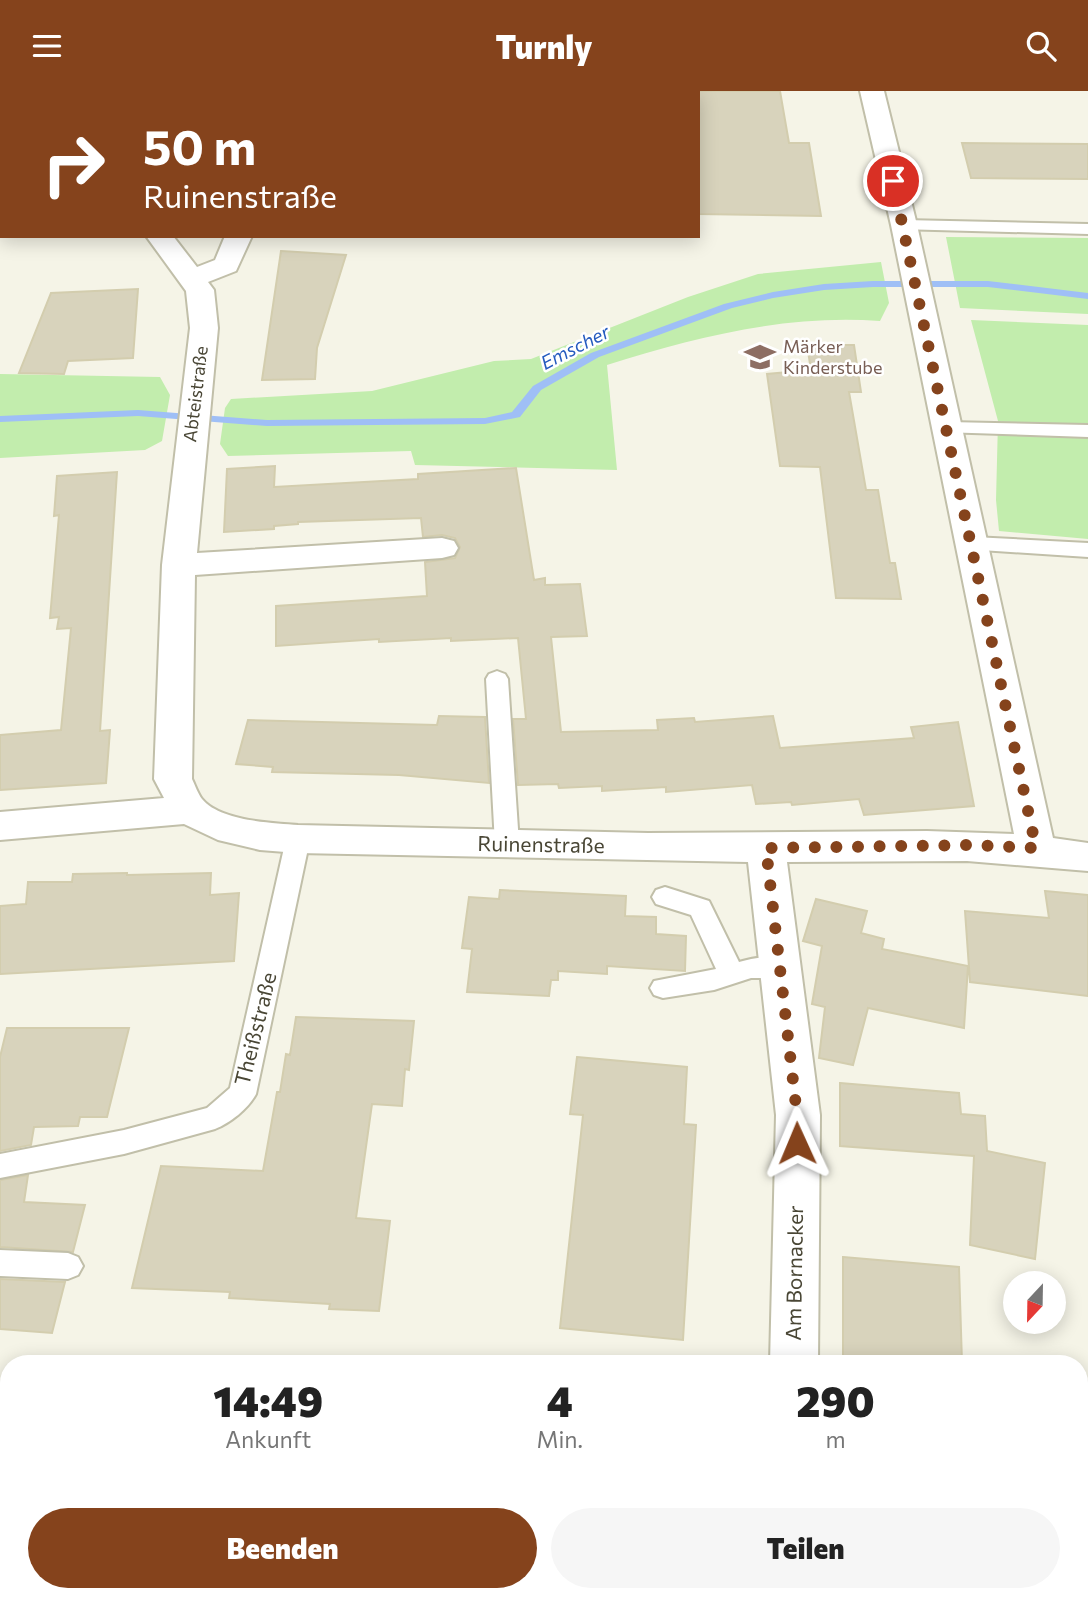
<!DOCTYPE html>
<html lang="de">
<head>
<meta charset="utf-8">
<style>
	body { margin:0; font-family:Commissioner,sans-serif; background:#f6f6f6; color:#222; height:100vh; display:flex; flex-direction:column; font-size:26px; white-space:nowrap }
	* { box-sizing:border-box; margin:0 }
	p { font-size:23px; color:#767676 }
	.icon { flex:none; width:38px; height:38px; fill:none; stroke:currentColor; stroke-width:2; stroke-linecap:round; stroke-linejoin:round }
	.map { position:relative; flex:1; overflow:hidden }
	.side { position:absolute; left:0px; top:1264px; width:1088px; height:247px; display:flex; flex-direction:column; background:#fff; border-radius:28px 28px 0 0; box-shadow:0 4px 18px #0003 }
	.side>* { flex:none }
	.banner { position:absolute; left:0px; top:0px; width:700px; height:147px; box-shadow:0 4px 18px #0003; background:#85431c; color:#fff; overflow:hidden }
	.needle { width:46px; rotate:202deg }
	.tools { position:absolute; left:1003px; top:1180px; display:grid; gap:14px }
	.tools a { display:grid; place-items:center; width:63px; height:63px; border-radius:50%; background:#fff; box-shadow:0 4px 18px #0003; font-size:35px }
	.pin { position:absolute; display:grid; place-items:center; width:60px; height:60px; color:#fff; margin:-30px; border:4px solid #fff; border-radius:50%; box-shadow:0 2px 7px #0007 }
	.me { position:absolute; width:77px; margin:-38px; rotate:359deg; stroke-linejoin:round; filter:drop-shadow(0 0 5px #0008) }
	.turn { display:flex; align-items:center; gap:24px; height:147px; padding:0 28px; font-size:32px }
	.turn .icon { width:91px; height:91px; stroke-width:2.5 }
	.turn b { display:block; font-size:49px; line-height:60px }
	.eta { display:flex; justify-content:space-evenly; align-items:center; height:119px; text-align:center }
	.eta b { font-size:42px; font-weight:800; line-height:49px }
	.cta { display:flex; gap:14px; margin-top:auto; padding:14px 28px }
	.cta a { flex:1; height:80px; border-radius:42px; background:#85431c; color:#fff; font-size:28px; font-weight:800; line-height:80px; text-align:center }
	.cta a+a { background:#f6f6f6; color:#222 }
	header { display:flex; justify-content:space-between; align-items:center; height:91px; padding:0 28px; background:#85431c; color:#fff; font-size:32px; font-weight:800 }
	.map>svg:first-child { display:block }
	.green { fill:#c2edad }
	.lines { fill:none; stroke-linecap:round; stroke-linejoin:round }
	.stream { fill:#9fbff6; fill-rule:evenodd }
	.building { fill:#d8d3bc; stroke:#d3cdae; stroke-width:2 }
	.service-casing { stroke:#c1bfa9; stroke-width:4 }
	.minor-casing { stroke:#c1bfa9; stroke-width:4 }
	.service { fill:#fff; fill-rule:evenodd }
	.minor { fill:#fff; fill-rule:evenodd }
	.route { stroke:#85431c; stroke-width:12; stroke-dasharray:0 21.6 }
	.labels { text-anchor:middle; stroke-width:5; stroke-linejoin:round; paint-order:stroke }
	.far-education-label { font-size:18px; fill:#785e54; stroke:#fff; text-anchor:start }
	.far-street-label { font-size:18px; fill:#494635; stroke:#fff }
	.far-water-label { font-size:19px; font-style:italic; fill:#255bbf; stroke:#fff }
	.street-label { font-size:21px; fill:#494635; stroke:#fff }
</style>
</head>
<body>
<header><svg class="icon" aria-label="menu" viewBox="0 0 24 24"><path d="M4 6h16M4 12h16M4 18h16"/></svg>Turnly<svg class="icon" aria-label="search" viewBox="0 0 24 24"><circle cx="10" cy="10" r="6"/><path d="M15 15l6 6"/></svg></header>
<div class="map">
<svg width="1088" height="1510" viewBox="0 0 1088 1510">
	<rect width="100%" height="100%" fill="#f5f4e7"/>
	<path class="green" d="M 946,146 L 1088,147 L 1088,223 L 960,217 Z
		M 881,171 L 889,212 L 880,230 C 787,223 695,246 607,274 L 617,379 L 415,374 L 411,360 L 228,365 L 220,353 L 225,317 L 231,308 L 372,300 L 494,270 L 531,268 L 688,206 L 758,183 Z
		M 971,229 L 1088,234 L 1088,448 L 999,440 L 996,409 L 998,330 Z
		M 0,283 L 160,286 L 170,304 L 162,350 L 145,359 L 0,367 Z"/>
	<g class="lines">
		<path class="stream" d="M 873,190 L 988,190 L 1088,202 L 1088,208 L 988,196 L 873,196 L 824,199 L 773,207 L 732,217 L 599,266 L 541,299 L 520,326 L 485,333 L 267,335 L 138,325 L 0,331 L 0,325 L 138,319 L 267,329 L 485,327 L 512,321 L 533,295 L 591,262 L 724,213 L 773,201 L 824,193 Z"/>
	</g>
	<path class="building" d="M 698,0 L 780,0 L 789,52 L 809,52 L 821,125 L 698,123 Z
		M 962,52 L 1088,53 L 1088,88 L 971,87 Z
		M 281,160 L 346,164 L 317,257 L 315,288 L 262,289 Z
		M 138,198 L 133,267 L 68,270 L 64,283 L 19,282 L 51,202 Z
		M 807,254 L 854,254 L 861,301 L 849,301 L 866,399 L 878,399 L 890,472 L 895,472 L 901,508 L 836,507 L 820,376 L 780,375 L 767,283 L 811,279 Z
		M 275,375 L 274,396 L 418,388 L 418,383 L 516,377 L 534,489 L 545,487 L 545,494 L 580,493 L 587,545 L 551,546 L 561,641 L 658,639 L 657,629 L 694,627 L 695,631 L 773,625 L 780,657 L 914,647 L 911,636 L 958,631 L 974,715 L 864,724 L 859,708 L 792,714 L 791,711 L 756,713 L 752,694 L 666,701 L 666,696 L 602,700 L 602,695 L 559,697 L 558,693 L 518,694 L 513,628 L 526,628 L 518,547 L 451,550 L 451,547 L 379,551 L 379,548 L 276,555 L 276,515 L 427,505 L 425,471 L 455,467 L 460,456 L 455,447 L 442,444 L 423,446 L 421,427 L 298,431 L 298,433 L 274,435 L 274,438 L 224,441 L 227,378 Z
		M 117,381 L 100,640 L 110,639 L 106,692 L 0,699 L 0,644 L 61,639 L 71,537 L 57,538 L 59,526 L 50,527 L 59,424 L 54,425 L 57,385 Z
		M 439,625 L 485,626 L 489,692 L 399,684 L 272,681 L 273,676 L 236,673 L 248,629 L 437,634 Z
		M 127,782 L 127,784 L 211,782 L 210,804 L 239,802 L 234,870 L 0,883 L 0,815 L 26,813 L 28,791 L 72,791 L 73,783 Z
		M 500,799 L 626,805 L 625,825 L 656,826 L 656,843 L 686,845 L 685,880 L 607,875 L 607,883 L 558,880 L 558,889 L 551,889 L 549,905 L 467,901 L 472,858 L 462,857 L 469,806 L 499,808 Z
		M 1045,800 L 1088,804 L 1088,905 L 970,891 L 965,820 L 1049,827 Z
		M 816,808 L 867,820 L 861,842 L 884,848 L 882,858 L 968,875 L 964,937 L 868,917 L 853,974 L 819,967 L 825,916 L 812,913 L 822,855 L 803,850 Z
		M 296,926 L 414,930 L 409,979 L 405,978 L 402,1015 L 372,1013 L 356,1127 L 390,1130 L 379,1220 L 329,1218 L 330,1213 L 229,1207 L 230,1201 L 132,1197 L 161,1075 L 263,1080 L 277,1001 L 280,1001 L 286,963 L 290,964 Z
		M 7,937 L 129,937 L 107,1026 L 80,1026 L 78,1035 L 34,1036 L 31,1054 L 0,1060 L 0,966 Z
		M 577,966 L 687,976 L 684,1033 L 696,1034 L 683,1249 L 560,1237 L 583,1024 L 570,1023 Z
		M 840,992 L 959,1002 L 961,1023 L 985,1025 L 987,1060 L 1045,1072 L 1035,1168 L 970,1154 L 974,1065 L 840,1055 Z
		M 28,1084 L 24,1111 L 85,1114 L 73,1161 L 0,1156 L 0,1089 Z
		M 843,1166 L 959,1176 L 962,1272 L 843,1272 Z
		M 0,1188 L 65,1191 L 52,1242 L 0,1238 Z"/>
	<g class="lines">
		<defs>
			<path id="service" d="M 904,129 L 1088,133 L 1088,143 L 898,138 L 896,134 L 898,130 Z
				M 948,331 L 1088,334 L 1088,346 L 941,341 L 938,337 Z
				M 973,446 L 1088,452 L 1088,466 L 966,458 L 963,453 L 966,448 Z
				M 497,580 L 505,583 L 508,588 L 519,753 L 516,759 L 507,762 L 498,759 L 495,753 L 486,588 L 489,583 Z
				M 298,739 L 307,742 L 310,748 L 256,1003 C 248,1018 230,1032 215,1038 L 124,1063 L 0,1087 L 0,1063 L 124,1039 L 207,1017 L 230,997 L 286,748 L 289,742 Z
				M 665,796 L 709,810 L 739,871 C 755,866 774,864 790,870 L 794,877 L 790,884 L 781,887 L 751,887 L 714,899 L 663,907 L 654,904 L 650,897 L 654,890 L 716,878 L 691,824 L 656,813 L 652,806 L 656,799 Z
				M 0,1159 L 68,1162 L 78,1166 L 83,1175 L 78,1184 L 68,1188 L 0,1185 Z"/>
			<path id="minor" d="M 308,0 L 332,0 L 307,2 Z
				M 860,0 L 884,0 L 917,134 L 1053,747 L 1088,752 L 1088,780 L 967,770 L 787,771 L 820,1024 L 818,1272 L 770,1272 L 776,1024 L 748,771 L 298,762 L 260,759 L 218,749 L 184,733 L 0,749 L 0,721 L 164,707 L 154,688 L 162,474 L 190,237 L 186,200 L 146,145 L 173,145 L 197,176 L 215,169 L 225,145 L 252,145 L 236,180 L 208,191 L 214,199 L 218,237 L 197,462 L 442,447 L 454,450 L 458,457 L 454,464 L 442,467 L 195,484 L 192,688 C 195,694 198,703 202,708 C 220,730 272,732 298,734 L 648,742 L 927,740 L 1014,743 L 891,134 Z
				M 0,75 L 2,76 L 2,92 L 0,91 Z
				M 765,1502 L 817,1502 L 817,1510 L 765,1510 Z"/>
		</defs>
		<use href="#service" class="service-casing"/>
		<use href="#minor" class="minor-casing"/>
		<use href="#service" class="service"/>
		<use href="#minor" class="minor"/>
	</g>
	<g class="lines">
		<path class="route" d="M 797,1052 L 797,1024 L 766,757 L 972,754 L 1036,757 L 893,90"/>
	</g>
	<defs>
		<symbol id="school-bare" viewBox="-9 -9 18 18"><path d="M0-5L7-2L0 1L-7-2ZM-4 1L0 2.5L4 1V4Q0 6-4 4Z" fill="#8d6e63" stroke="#fff" stroke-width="2.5" paint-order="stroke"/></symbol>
	</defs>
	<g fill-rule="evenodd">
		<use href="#school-bare" x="738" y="244" width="44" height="44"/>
	</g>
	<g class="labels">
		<g class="far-education-label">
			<text x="783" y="262">Märker<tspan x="783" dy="21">Kinderstube</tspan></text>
		</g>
		<g class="far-street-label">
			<text transform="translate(196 303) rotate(-83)" y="6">Abteistraße</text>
		</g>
		<g class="far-water-label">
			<text transform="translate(575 256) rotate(-27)" y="7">Emscher</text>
		</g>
		<g class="street-label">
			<text transform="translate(541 754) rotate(1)" y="7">Ruinenstraße</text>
			<text transform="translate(256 938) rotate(-76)" y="7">Theißstraße</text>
			<text transform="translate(795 1182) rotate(-89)" y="7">Am Bornacker</text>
		</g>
	</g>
</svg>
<div class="tools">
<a><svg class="needle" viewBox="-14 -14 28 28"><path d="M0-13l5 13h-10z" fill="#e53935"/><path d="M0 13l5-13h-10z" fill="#767676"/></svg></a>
</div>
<div class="pin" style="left:893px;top:90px;background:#d93025"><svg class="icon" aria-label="arrive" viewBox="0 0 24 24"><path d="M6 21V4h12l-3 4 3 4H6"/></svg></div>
<svg class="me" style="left:797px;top:1052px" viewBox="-20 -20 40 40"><path d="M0-17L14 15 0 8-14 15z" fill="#85431c" stroke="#fff" stroke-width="4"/></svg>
<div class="banner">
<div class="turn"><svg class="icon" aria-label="right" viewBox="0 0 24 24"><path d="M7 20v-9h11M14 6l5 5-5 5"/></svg><div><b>50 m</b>Ruinenstraße</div></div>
</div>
<section class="side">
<div class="eta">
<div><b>14:49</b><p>Ankunft</p></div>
<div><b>4</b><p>Min.</p></div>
<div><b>290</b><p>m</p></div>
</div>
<div class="cta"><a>Beenden</a><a>Teilen</a></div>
</section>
</div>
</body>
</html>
